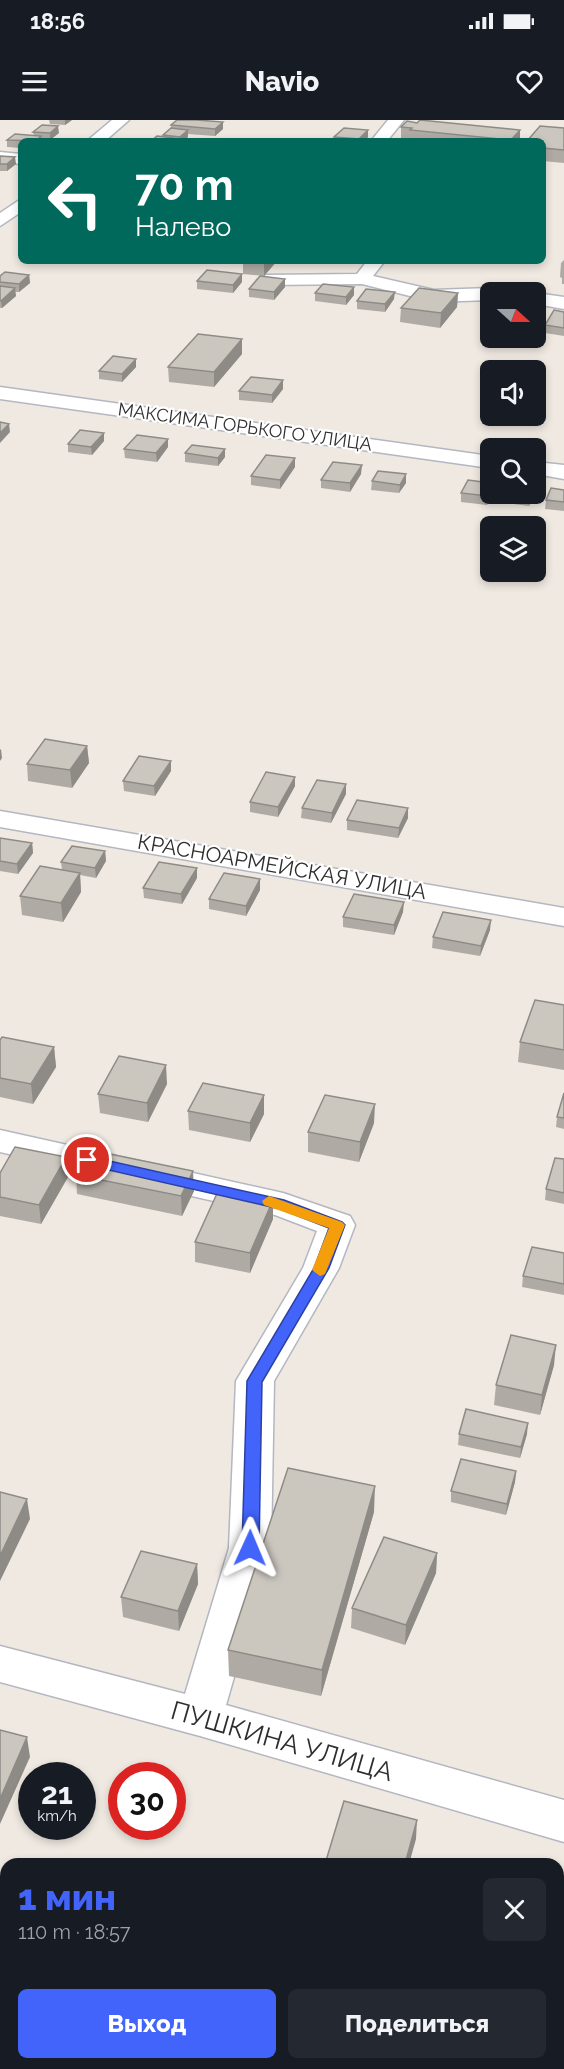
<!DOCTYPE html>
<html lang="ru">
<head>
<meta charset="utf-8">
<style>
	body { margin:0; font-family:Raleway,sans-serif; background:#242831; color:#f1f3f6; height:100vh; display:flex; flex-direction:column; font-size:22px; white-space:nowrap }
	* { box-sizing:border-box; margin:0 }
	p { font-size:20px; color:#9ea1a6 }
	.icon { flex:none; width:33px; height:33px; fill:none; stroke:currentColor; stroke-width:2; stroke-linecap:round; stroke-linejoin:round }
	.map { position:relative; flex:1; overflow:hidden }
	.sheet { position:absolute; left:0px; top:1738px; width:564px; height:212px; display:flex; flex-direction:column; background:#171b24; border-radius:18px 18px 0 0; box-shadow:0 3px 9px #0003 }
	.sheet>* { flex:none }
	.hud { position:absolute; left:18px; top:18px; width:528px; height:126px; border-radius:9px; box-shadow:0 3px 9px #0003; background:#00695c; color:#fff; overflow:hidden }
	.needle { width:39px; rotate:111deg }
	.buttons { position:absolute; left:480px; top:162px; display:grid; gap:12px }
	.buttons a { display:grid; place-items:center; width:66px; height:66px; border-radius:9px; background:#171b24; box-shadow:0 3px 9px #0003; font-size:30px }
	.speed { position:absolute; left:18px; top:1642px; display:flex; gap:12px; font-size:30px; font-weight:700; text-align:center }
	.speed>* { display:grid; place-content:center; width:78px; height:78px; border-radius:50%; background:#171b24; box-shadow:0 3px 9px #0003; line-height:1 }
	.speed small { font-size:15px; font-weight:400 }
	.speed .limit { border:9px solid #d22; background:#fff; color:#111 }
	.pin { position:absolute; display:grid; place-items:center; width:51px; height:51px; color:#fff; margin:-26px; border:3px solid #fff; border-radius:50%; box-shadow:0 2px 6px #0007 }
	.me { position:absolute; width:66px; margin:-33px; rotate:1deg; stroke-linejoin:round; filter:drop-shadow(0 0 4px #0008) }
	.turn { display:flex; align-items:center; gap:21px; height:126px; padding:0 18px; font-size:27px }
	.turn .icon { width:78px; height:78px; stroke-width:2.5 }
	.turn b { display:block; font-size:42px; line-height:51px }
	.round { display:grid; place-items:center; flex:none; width:63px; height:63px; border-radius:9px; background:#242831 }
	.head { display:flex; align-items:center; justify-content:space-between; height:102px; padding:0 18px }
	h1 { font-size:36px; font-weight:800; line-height:45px; color:#4264fb }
	.primary-button { display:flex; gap:12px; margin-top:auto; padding:12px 18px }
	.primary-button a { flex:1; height:69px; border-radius:9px; background:#4264fb; color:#fff; font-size:24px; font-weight:800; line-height:69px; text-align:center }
	.primary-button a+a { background:#242831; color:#f1f3f6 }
	.status { display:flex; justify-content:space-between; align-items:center; height:42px; padding:0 30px; background:#171b24; direction:ltr }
	.status svg { height:16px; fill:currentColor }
	header { display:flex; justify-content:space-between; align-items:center; height:78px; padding:0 18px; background:#171b24; font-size:27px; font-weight:800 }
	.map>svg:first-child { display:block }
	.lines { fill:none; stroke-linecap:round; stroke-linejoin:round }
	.minor-casing { stroke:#b4b7c1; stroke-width:3 }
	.minor { fill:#fff; fill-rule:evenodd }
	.wall { fill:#afaba4 }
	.shaded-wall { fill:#8e8b86 }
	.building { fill:#cbc7bf; stroke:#8e8b86; stroke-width:1.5 }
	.route { fill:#4264fb; stroke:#2b41a3; stroke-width:1.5 }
	.slow { fill:#f59e0b }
	.labels { text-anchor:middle; stroke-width:4.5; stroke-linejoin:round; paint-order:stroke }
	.far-street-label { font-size:18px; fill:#2e2e2e; stroke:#fff }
	.street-label { font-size:21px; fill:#2e2e2e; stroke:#fff }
	.near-street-label { font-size:26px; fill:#2e2e2e; stroke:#fff }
</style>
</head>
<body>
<div class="status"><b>18:56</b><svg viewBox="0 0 49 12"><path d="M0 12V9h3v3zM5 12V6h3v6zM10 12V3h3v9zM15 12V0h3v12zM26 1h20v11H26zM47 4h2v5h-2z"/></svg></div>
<header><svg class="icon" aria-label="menu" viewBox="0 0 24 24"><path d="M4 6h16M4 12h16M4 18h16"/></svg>Navio<svg class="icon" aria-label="heart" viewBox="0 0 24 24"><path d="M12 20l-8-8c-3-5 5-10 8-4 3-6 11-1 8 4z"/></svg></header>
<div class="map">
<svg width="564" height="1949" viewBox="0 0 564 1949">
	<rect width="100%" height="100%" fill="#efe9e1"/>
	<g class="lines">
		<defs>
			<path id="minor" d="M 112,0 L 129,0 L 105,21 L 87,21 Z
				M 388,0 L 404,0 L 387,21 L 371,21 Z
				M 0,32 L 21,34 L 21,44 L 0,42 Z
				M 21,79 L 21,92 L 0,106 L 0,93 Z
				M 367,141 L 384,142 L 373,156 L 434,170 L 490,168 L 498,172 L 490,172 L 490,180 L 434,182 L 362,164 L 266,165 L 257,160 L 266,155 L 357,154 Z
				M 536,173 L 564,177 L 564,189 L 536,184 Z
				M 0,267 L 490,336 L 490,348 L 0,279 Z
				M 536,342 L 564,345 L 564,359 L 536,354 Z
				M 0,691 L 564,788 L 564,806 L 0,707 Z
				M 0,1010 L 283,1073 L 350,1096 L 355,1105 L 339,1148 L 274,1261 L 271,1428 L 226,1585 L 564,1680 L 564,1722 L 200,1616 L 0,1562 L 0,1526 L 185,1574 L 229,1428 L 236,1261 L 303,1148 L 317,1111 L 275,1095 L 0,1032 Z"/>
		</defs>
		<use href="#minor" class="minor-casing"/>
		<use href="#minor" class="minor"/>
	</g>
	<path class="wall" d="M 49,0 L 72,0 L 65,5 L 50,4 Z
		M 177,0 L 209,0 L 207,1 L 223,9 L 215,16 L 188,14 L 188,17 L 183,21 L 151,21 L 163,17 L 163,15 L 171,9 L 171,5 Z
		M 401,7 L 520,10 L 520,21 L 409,21 L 409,20 L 401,19 Z
		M 564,8 L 564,43 L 543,41 L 543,21 Z
		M 33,12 L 59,13 L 50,20 L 42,19 L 42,21 L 21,21 L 21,28 L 7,27 L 7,20 L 34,16 Z
		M 334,17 L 368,17 L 364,21 L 334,21 Z
		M 0,36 L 16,44 L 7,51 L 0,51 Z
		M 564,140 L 564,164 L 562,164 L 562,158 L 560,157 L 561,143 Z
		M 243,141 L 277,141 L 264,156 L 243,154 Z
		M 29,155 L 30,163 L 19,172 L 15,172 L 16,176 L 2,188 L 0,188 L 0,156 Z
		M 197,161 L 242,162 L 233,173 L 197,169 Z
		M 285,167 L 274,180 L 249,177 L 249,169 Z
		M 315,173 L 354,175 L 346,185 L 315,181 Z
		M 458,173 L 457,187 L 440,208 L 400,202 L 401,188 Z
		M 394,179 L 385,192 L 357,189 L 357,181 Z
		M 564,192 L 564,216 L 545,213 L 545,205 Z
		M 490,193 L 490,208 L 486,207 L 487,199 Z
		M 242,234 L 214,267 L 169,262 L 168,247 Z
		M 136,247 L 122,262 L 99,259 L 99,251 Z
		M 283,269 L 272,283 L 239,280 L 239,271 Z
		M 483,296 L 506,296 L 501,306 L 482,304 Z
		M 104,321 L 92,335 L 68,332 L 68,324 Z
		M 168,327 L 157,342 L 125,338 L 124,329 Z
		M 225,329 L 225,337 L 218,346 L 185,342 L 185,333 Z
		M 295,338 L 295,347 L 280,369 L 251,365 L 251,356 Z
		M 361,354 L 350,372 L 321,368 L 321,360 Z
		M 406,354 L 406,363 L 399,373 L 371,370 L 372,361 Z
		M 490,363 L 487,385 L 461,382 L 461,373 Z
		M 564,370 L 564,391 L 545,389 L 546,380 Z
		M 508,374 L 535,374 L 529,386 L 506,383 Z
		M 87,626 L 89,643 L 72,668 L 28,661 L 27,644 Z
		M 171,651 L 155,676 L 124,671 L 123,661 Z
		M 295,666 L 278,697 L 250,692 L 250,682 Z
		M 346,674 L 331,703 L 301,698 L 302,688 Z
		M 408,688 L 408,698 L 398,718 L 347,710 L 347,700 Z
		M 0,718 L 32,723 L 33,733 L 18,754 L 0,751 Z
		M 105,731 L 106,741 L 96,758 L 80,755 L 81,772 L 63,802 L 22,795 L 20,776 L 62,750 L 61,742 Z
		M 197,748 L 197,758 L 182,784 L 144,778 L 143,768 Z
		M 260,770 L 246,796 L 209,789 L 209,779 Z
		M 403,792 L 394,815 L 343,807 L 343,797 Z
		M 490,810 L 480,836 L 432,828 L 433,817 Z
		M 564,885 L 564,950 L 518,942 L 520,922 Z
		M 0,920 L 54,927 L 56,947 L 33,984 L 0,977 Z
		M 167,964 L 148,1002 L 100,993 L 98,974 Z
		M 564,973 L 564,1009 L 556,1007 L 557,997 Z
		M 264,975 L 264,994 L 250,1022 L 189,1010 L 188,991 Z
		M 374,1003 L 359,1042 L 308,1032 L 308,1012 Z
		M 564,1039 L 564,1084 L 545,1080 L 546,1069 Z
		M 0,1053 L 68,1057 L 41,1104 L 0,1096 Z
		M 76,1055 L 194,1071 L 182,1096 L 77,1074 Z
		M 273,1080 L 273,1099 L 250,1153 L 195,1142 L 195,1122 Z
		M 564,1133 L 564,1175 L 522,1167 L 523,1156 Z
		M 554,1245 L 540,1295 L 494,1285 L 496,1265 Z
		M 459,1314 L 527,1314 L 520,1338 L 458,1325 Z
		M 516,1351 L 515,1362 L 506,1395 L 451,1382 L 451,1371 Z
		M 374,1392 L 321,1576 L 229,1556 L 228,1530 Z
		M 437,1433 L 436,1453 L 405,1525 L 351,1508 L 352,1488 Z
		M 197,1444 L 198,1464 L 179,1511 L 123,1497 L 121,1477 Z"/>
	<path class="shaded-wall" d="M 65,0 L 72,0 L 65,5 Z
		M 223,2 L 223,9 L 215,16 L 215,9 Z
		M 58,6 L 59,13 L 50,20 L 50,13 Z
		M 188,10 L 188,17 L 183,21 L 180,21 L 180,17 Z
		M 368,10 L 368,17 L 364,21 L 359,21 L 359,19 Z
		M 520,10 L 520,21 L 511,21 L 511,20 Z
		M 41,16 L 42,21 L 36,21 Z
		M 15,37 L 16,44 L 7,51 L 7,44 Z
		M 265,141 L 277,141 L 264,156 L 264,142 Z
		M 242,154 L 242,162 L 233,173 L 233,165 Z
		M 29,155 L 30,163 L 19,172 L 19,164 Z
		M 285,159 L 285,167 L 274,180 L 274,172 Z
		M 354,167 L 354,175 L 346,185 L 346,177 Z
		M 15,168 L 16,176 L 2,188 L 1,181 Z
		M 395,172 L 394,179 L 385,192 L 385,184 Z
		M 458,173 L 457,187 L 440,208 L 441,193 Z
		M 242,219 L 242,234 L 214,267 L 214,252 Z
		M 136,239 L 136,247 L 122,262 L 122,254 Z
		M 283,260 L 283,269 L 272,283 L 272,275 Z
		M 503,296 L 506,296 L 501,306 L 501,298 Z
		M 9,304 L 10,312 L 0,323 L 0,313 Z
		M 104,313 L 104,321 L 92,335 L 91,327 Z
		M 168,319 L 168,327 L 157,342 L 156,333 Z
		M 225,329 L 225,337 L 218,346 L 218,338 Z
		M 295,338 L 295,347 L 280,369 L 280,360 Z
		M 362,345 L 361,354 L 350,372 L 350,363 Z
		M 406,354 L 406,363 L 399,373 L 400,365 Z
		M 490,371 L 490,374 L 493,374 L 487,385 L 488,376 Z
		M 532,374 L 535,374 L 529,386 L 530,377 Z
		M 87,626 L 89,643 L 72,668 L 70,650 Z
		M 1,629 L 2,638 L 0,641 L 0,630 Z
		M 171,641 L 171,651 L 155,676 L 154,666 Z
		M 295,657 L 295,666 L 278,697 L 278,687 Z
		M 346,664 L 346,674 L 331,703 L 332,693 Z
		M 408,688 L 408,698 L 398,718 L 399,708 Z
		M 32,723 L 33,733 L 18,754 L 17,744 Z
		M 105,731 L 106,741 L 96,758 L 95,748 Z
		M 197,748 L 197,758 L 182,784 L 181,774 Z
		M 80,753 L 81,772 L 63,802 L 61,783 Z
		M 260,759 L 260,770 L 246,796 L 246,786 Z
		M 404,782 L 403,792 L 394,815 L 394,805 Z
		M 491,800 L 490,810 L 480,836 L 481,826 Z
		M 54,927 L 56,947 L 33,984 L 31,964 Z
		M 166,945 L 167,964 L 148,1002 L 147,983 Z
		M 264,975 L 264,994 L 250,1022 L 250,1003 Z
		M 375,984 L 374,1003 L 359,1042 L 360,1022 Z
		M 66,1037 L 68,1057 L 41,1104 L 39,1085 Z
		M 193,1051 L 194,1071 L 182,1096 L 181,1076 Z
		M 273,1080 L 273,1099 L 250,1153 L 250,1133 Z
		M 556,1225 L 554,1245 L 540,1295 L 542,1275 Z
		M 528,1303 L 527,1314 L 520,1338 L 521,1327 Z
		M 516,1351 L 515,1362 L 506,1395 L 507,1384 Z
		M 375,1366 L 374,1392 L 321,1576 L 322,1550 Z
		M 27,1379 L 30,1399 L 0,1461 L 0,1436 Z
		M 437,1433 L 436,1453 L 405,1525 L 406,1505 Z
		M 197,1444 L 198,1464 L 179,1511 L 178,1491 Z
		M 27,1617 L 30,1637 L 0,1704 L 0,1679 Z
		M 417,1700 L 416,1719 L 409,1744 L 405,1744 Z"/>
	<path class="building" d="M 177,0 L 196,0 L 223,2 L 215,9 L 171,5 Z
		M 420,0 L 520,10 L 511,20 L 410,10 L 412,8 L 401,7 L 407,1 L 417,3 Z
		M 42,5 L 58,6 L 50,13 L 33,12 Z
		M 540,6 L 564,8 L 564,30 L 543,28 L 543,21 L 527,21 Z
		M 171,8 L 188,10 L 180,17 L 163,15 Z
		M 344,8 L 368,10 L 359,19 L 334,17 Z
		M 15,14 L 41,16 L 36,21 L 7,20 Z
		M 157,16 L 173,18 L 169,21 L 151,21 Z
		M 0,36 L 15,37 L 7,44 L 0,44 Z
		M 207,150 L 242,154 L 233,165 L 197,161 Z
		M 5,152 L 29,155 L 19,164 L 0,162 L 0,156 Z
		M 260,156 L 285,159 L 274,172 L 249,169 Z
		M 323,164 L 354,167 L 346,177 L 315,173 Z
		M 0,166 L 15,168 L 1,181 L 0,180 Z
		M 419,168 L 458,173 L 441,193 L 401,188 Z
		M 366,169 L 395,172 L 385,184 L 357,181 Z
		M 554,190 L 564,192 L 564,208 L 545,205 Z
		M 490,193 L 490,200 L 487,199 Z
		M 198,214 L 242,219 L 214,252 L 168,247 Z
		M 113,236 L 136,239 L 122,254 L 99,251 Z
		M 251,257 L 283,260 L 272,275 L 239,271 Z
		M 488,285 L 490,286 L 490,296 L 503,296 L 501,298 L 483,296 Z
		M 0,302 L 9,304 L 0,313 Z
		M 80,310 L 104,313 L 91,327 L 68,324 Z
		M 137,315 L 168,319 L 156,333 L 124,329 Z
		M 192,325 L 225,329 L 218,338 L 185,333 Z
		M 266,335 L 295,338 L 280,360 L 251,356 Z
		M 333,342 L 362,345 L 350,363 L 321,360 Z
		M 378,351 L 406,354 L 400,365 L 372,361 Z
		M 468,360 L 490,363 L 490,371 L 488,376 L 461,373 Z
		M 551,368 L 564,370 L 564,382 L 546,380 Z
		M 508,374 L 532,374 L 530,377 L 507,375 Z
		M 45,619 L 87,626 L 70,650 L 27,644 Z
		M 139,636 L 171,641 L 154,666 L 123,661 Z
		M 266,652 L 295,657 L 278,687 L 250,682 Z
		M 317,660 L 346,664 L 332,693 L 302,688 Z
		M 357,680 L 408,688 L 399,708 L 347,700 Z
		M 0,718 L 32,723 L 17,744 L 0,741 Z
		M 72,726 L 105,731 L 95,748 L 61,742 Z
		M 159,742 L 197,748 L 181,774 L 143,768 Z
		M 40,746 L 80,753 L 61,783 L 20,776 Z
		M 224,753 L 260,759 L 246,786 L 209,779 Z
		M 354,774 L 404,782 L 394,805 L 343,797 Z
		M 443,792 L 491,800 L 481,826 L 433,817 Z
		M 535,880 L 564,885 L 564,930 L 520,922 Z
		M 2,917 L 54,927 L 31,964 L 0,958 L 0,920 Z
		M 119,936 L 166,945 L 147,983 L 98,974 Z
		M 203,963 L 264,975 L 250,1003 L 188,991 Z
		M 564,973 L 564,998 L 557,997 Z
		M 325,975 L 375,984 L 360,1022 L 308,1012 Z
		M 15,1027 L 66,1037 L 39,1085 L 0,1077 L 0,1053 Z
		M 90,1030 L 193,1051 L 181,1076 L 76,1055 Z
		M 555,1038 L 564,1039 L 564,1073 L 546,1069 Z
		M 219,1069 L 273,1080 L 250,1133 L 195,1122 Z
		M 532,1127 L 564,1133 L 564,1164 L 523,1156 Z
		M 511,1215 L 556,1225 L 542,1275 L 496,1265 Z
		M 466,1289 L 528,1303 L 521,1327 L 459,1314 Z
		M 461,1339 L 516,1351 L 507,1384 L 451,1371 Z
		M 288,1348 L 375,1366 L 322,1550 L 228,1530 Z
		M 0,1372 L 27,1379 L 0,1436 Z
		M 384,1417 L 437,1433 L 406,1505 L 352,1488 Z
		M 141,1431 L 197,1444 L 178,1491 L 121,1477 Z
		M 0,1610 L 27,1617 L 0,1679 Z
		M 344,1681 L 417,1700 L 405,1744 L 325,1744 Z
		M 16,1944 L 326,1944 L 341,1949 L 14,1949 Z"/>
	<path class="route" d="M 87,1036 L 284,1080 L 342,1102 L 345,1105 L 329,1148 L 262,1262 L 259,1428 L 257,1432 L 244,1432 L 242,1428 L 247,1261 L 314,1148 L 329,1108 L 280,1089 L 82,1044 L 82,1037 Z"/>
	<path class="slow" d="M 269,1076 L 342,1102 L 345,1105 L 325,1154 L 320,1156 L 312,1150 L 329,1108 L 264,1085 L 262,1081 Z"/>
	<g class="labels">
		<g class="far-street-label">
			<text transform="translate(245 307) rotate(8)" y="6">МАКСИМА ГОРЬКОГО УЛИЦА</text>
		</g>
		<g class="street-label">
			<text transform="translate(282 747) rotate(10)" y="7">КРАСНОАРМЕЙСКАЯ УЛИЦА</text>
		</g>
		<g class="near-street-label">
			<text transform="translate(282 1621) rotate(16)" y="9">ПУШКИНА УЛИЦА</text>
		</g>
	</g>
</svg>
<div class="buttons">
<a><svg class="needle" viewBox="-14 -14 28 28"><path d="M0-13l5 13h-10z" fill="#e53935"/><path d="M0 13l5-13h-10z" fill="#9ea1a6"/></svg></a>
<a><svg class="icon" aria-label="sound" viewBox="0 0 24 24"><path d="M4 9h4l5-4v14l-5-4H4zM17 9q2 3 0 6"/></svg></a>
<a><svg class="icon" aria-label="search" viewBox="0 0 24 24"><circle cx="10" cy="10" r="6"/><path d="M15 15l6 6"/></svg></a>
<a><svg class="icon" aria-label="layers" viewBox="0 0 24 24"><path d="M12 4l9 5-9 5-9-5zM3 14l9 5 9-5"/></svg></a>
</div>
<div class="speed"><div>21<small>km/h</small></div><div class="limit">30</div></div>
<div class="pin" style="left:87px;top:1040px;background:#d93025"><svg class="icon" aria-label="arrive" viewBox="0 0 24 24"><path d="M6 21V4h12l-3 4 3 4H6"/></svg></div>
<svg class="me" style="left:250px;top:1428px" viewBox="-20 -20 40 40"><path d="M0-17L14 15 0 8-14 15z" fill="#4264fb" stroke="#fff" stroke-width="4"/></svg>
<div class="hud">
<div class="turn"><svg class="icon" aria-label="left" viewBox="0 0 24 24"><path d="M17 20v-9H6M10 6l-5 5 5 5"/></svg><div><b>70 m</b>Налево</div></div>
</div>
<section class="sheet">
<div class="head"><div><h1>1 мин</h1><p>110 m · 18:57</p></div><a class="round"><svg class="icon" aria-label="close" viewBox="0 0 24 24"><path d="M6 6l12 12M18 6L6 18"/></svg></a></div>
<div class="primary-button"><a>Выход</a><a>Поделиться</a></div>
</section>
</div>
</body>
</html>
